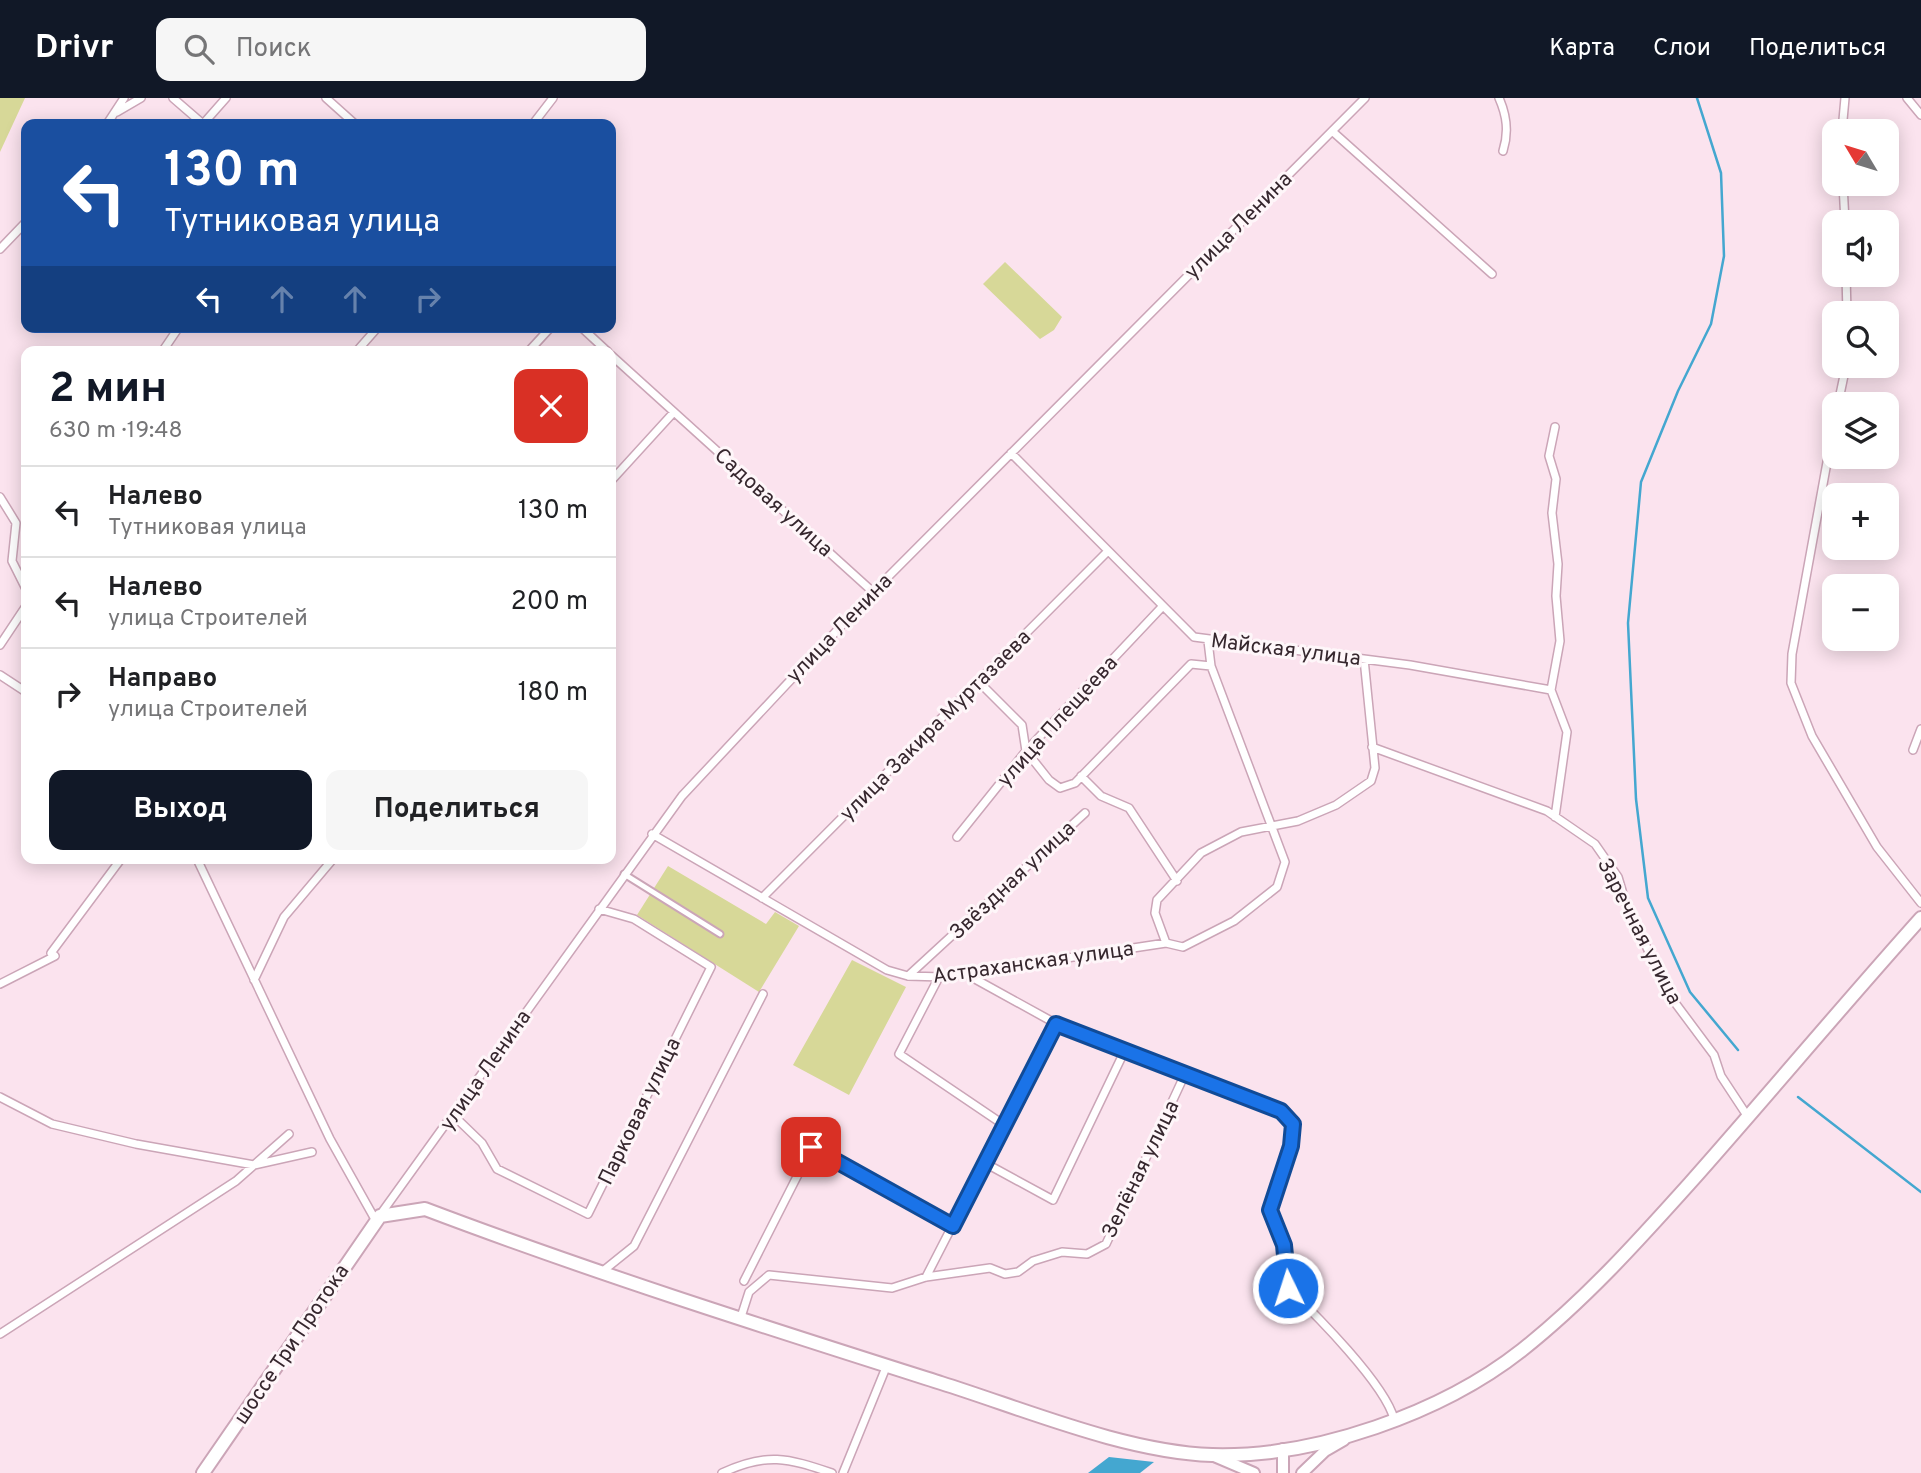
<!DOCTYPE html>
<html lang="ru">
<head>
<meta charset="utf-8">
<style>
	body { margin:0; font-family:Overpass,sans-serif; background:#f6f6f6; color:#202124; height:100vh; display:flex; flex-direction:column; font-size:26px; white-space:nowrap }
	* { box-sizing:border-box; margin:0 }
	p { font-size:23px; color:#757577 }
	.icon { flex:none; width:38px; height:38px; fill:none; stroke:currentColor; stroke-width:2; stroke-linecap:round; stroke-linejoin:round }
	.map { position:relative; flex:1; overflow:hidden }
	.panel { position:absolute; left:21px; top:248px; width:595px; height:518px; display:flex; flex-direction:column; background:#fff; border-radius:14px; box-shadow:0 4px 18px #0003 }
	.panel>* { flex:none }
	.hud { position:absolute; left:21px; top:21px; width:595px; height:214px; border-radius:14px; box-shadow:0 4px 18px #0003; background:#1a4fa0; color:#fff; overflow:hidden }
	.needle { width:46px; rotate:308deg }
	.tools { position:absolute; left:1822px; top:21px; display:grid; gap:14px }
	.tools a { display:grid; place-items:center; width:77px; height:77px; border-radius:14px; background:#fff; box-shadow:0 4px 18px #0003; font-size:35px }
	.pin { position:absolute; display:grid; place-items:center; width:60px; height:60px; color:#fff; margin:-30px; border-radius:14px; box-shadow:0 4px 10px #0006 }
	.me { position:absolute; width:77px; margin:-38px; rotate:356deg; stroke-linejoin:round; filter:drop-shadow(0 0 5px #0008) }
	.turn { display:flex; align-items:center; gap:24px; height:147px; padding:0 28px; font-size:32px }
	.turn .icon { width:91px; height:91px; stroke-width:2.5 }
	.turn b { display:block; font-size:49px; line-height:60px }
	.lanes { display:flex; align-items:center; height:66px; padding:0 28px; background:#0003; justify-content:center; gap:35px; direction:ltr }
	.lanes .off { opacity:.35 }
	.round { display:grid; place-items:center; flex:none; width:74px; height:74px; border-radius:14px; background:#f6f6f6 }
	.summary { display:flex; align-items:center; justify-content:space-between; height:119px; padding:0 28px }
	h1 { font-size:42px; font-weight:700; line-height:52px; color:#111827 }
	.button { display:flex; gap:14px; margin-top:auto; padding:14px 28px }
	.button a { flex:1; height:80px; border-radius:14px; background:#111827; color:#fff; font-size:28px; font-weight:700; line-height:80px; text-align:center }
	.button a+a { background:#f6f6f6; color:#202124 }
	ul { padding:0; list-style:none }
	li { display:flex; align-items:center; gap:21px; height:91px; padding:0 28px; border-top:2px solid #e0e0e0 }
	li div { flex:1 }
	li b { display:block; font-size:26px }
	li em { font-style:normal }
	header { display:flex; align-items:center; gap:42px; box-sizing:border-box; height:98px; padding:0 35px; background:#111827; color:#fff }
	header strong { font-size:33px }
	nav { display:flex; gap:38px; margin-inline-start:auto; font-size:24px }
	.search { width:490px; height:63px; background:#f6f6f6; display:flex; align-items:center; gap:18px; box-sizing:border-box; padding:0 24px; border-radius:14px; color:#757577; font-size:26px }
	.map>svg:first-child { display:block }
	.green { fill:#d7d898 }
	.water { fill:#44a7d0 }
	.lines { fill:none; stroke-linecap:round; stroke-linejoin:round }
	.stream { stroke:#44a7d0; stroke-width:2.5 }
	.pedestrian-casing { stroke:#cba5b7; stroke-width:9 }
	.minor-casing { stroke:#cba5b7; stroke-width:10 }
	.secondary-casing { stroke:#cba5b7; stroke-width:14 }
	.primary-casing { stroke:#cba5b7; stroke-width:16 }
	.pedestrian { stroke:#fff; stroke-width:5 }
	.minor { stroke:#fff; stroke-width:7 }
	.secondary { stroke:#fff; stroke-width:10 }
	.primary { stroke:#fff; stroke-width:12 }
	.route-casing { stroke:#114b97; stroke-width:18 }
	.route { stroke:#1a73e8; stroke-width:12 }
	.labels { text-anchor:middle; stroke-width:6; stroke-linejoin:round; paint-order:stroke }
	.street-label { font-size:21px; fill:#36272e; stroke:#fef6f9 }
</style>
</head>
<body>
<header>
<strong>Drivr</strong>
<div class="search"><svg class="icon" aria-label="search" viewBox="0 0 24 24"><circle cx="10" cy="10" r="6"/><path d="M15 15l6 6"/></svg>Поиск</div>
<nav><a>Карта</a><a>Слои</a><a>Поделиться</a></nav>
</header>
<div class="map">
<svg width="1921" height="1375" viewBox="0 0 1921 1375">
	<rect width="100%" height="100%" fill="#fbe3ee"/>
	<path class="green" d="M 0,0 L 25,0 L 0,54 Z
		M 1005,164 L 1062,219 L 1054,232 L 1040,241 L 983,186 Z
		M 668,768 L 766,826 L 775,814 L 799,828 L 759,894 L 637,817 Z
		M 852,862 L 906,889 L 849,997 L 793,967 Z"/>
	<path class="water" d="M 1109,1359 L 1154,1364 L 1140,1375 L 1088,1375 Z"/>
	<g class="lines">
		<path class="stream" d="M 1697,0 L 1721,75 L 1724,158 L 1711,226 L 1678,293 L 1641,384 L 1628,525 L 1636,701 L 1648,800 L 1690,894 L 1738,952
			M 1798,999 L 1921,1094"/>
		<defs>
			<path id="pedestrian" d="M 624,776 L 720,836"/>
			<path id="minor" d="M 173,0 L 203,26
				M 326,0 L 355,26
				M 1499,0 C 1507,18 1509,34 1503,53
				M 1907,0 L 1921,17
				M 117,14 L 141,0
				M 107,26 L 124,0
				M 203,26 L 226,0
				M 533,26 L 553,0
				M 1332,33 L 1492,176
				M 1842,33 L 1845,0
				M 1843,86 L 1845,124
				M 0,151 L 26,124
				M 1846,177 L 1847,215
				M 581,229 L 608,254
				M 162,254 L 179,229
				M 356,254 L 378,229
				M 528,254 L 551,229
				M 611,257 L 873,494
				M 1838,306 L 1846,268
				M 1834,326 L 1792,556 L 1791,585 L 1812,638 L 1877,749 L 1921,805
				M 1555,329 L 1549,358 L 1556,381 L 1552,415 L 1558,466 L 1556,498 L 1560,543 L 1551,592 L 1567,634 L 1555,719
				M 1011,355 L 1194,539 L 1410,567 L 1551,592
				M 611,383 L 674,314
				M 0,399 L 16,425 L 12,463 L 26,491
				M 0,547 L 26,508
				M 0,577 L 26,594
				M 979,584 L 1022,627 L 1026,653 L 1049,682 L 1060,690 L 1075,685 L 1191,566 L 1211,568
				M 1372,649 L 1547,713 L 1595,746 L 1618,779 L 1626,806 L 1670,898 L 1714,957 L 1721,978 L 1748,1019
				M 1913,652 L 1921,631
				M 1081,678 L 1101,698 L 1129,710 L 1177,783
				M 652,736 L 887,872 L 908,878 L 942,879 L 1166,845 L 1183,849 L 1234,823 L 1277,789 L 1285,764 L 1211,568 L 1208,543
				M 957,739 L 1026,653 L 1161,510
				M 197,761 L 330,1041 L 376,1123
				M 762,800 L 1107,454
				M 1166,845 L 1155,815 L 1157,802 L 1201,755 L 1241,734 L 1298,723 L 1336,707 L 1371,683 L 1375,670 L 1364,561
				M 51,855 L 121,761
				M 966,876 L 1053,924 L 1281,1013 L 1293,1026 L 1291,1048 L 1270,1112 L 1284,1147 L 1288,1190 C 1315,1216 1385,1286 1394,1321
				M 908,878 L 1085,715
				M 939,879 L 899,956 L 1004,1027
				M 254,882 L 284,819 L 333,761
				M 0,886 L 55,858
				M 0,999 L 52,1026 L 136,1046 L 254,1067 L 312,1054
				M 453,1017 L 482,1045 L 497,1071 L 588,1116 L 711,869 L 634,821 L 599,811
				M 985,1065 L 1053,1102 L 1125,952
				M 380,1117 L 682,698 L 873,494 L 1365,0
				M 603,1173 L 634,1148 L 763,896
				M 926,1179 L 1056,926
				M 744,1183 L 812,1049 L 952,1128
				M 741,1219 L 749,1194 L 769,1177 L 892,1190 L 926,1179 L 990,1170 L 1005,1176 L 1018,1174 L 1033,1163 L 1062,1154 L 1087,1156 L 1106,1146 L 1185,976
				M 0,1236 L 236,1083 L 289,1036
				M 722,1375 C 767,1354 787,1360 832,1375
				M 843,1375 L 887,1267"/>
			<path id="secondary" d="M 1214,1358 L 1254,1375
				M 1283,1375 L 1283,1351
				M 1302,1375 L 1325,1353 L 1344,1342"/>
			<path id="primary" d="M 203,1375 L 380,1118 L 425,1111 C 594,1175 768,1230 941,1285 C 1024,1311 1125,1354 1212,1357 C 1315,1360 1442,1315 1522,1252 C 1584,1203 1638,1143 1690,1085 C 1768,997 1843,907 1921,820"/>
		</defs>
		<use href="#pedestrian" class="pedestrian-casing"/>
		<use href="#minor" class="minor-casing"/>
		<use href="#secondary" class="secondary-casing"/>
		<use href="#primary" class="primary-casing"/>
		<use href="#pedestrian" class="pedestrian"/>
		<use href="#minor" class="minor"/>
		<use href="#secondary" class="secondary"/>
		<use href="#primary" class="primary"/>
	</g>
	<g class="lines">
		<defs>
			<path id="route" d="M 811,1049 L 953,1128 L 1056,926 L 1281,1013 L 1293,1026 L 1291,1048 L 1270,1112 L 1284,1147 L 1288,1190"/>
		</defs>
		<use href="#route" class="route-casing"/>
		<use href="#route" class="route"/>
	</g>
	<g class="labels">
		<g class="street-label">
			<text transform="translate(1238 127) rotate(-45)" y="7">улица Ленина</text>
			<text transform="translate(774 404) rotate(42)" y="7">Садовая улица</text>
			<text transform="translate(839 530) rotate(-46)" y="7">улица Ленина</text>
			<text transform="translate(1286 551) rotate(7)" y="7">Майская улица</text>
			<text transform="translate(1057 623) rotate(-48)" y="7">улица Плещеева</text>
			<text transform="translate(935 627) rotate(-45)" y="7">улица Закира Муртазаева</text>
			<text transform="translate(1012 782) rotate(-43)" y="7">Звёздная улица</text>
			<text transform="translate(1640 833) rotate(63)" y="7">Заречная улица</text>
			<text transform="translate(1033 864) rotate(-8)" y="7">Астраханская улица</text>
			<text transform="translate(485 972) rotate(-55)" y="7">улица Ленина</text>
			<text transform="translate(639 1013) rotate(-64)" y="7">Парковая улица</text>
			<text transform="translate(1140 1071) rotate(-64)" y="7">Зелёная улица</text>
			<text transform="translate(291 1246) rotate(-56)" y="7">шоссе Три Протока</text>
		</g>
	</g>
</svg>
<div class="tools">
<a><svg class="needle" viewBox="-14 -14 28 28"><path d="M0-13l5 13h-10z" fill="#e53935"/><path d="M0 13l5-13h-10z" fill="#757577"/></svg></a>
<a><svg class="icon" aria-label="sound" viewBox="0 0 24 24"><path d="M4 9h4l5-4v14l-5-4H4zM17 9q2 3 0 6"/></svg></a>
<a><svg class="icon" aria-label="search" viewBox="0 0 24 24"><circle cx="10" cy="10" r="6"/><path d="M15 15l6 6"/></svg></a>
<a><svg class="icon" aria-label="layers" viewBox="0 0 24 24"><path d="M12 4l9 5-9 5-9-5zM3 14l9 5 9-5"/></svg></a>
<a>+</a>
<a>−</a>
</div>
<div class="pin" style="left:811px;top:1049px;background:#d93025"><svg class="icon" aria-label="arrive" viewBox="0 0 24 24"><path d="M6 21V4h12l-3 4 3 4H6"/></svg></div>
<svg class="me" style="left:1288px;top:1190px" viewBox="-20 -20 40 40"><circle r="17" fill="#1a73e8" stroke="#fff" stroke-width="3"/><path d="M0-11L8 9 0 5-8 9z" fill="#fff"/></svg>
<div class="hud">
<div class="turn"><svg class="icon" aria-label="left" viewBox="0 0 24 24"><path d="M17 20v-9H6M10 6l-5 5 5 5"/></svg><div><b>130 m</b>Тутниковая улица</div></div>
<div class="lanes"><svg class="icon" aria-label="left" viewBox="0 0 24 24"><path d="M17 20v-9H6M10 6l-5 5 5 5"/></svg><svg class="icon off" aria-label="ahead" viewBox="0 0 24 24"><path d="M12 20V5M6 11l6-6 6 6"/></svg><svg class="icon off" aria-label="ahead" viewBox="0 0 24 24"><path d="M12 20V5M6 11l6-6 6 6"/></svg><svg class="icon off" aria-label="right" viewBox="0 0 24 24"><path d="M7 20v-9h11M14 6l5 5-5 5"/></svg></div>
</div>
<section class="panel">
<div class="summary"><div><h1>2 мин</h1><p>630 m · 19:48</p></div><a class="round" style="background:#d93025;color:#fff"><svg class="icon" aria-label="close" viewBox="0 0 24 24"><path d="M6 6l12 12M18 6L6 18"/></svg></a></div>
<ul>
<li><svg class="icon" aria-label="left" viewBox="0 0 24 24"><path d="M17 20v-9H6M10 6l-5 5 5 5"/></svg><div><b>Налево</b><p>Тутниковая улица</p></div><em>130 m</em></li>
<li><svg class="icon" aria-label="left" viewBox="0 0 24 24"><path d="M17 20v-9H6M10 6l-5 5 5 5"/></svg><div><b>Налево</b><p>улица Строителей</p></div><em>200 m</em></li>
<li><svg class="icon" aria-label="right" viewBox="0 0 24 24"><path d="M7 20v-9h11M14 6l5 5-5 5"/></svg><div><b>Направо</b><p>улица Строителей</p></div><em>180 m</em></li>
</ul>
<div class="button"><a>Выход</a><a>Поделиться</a></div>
</section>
</div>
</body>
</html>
